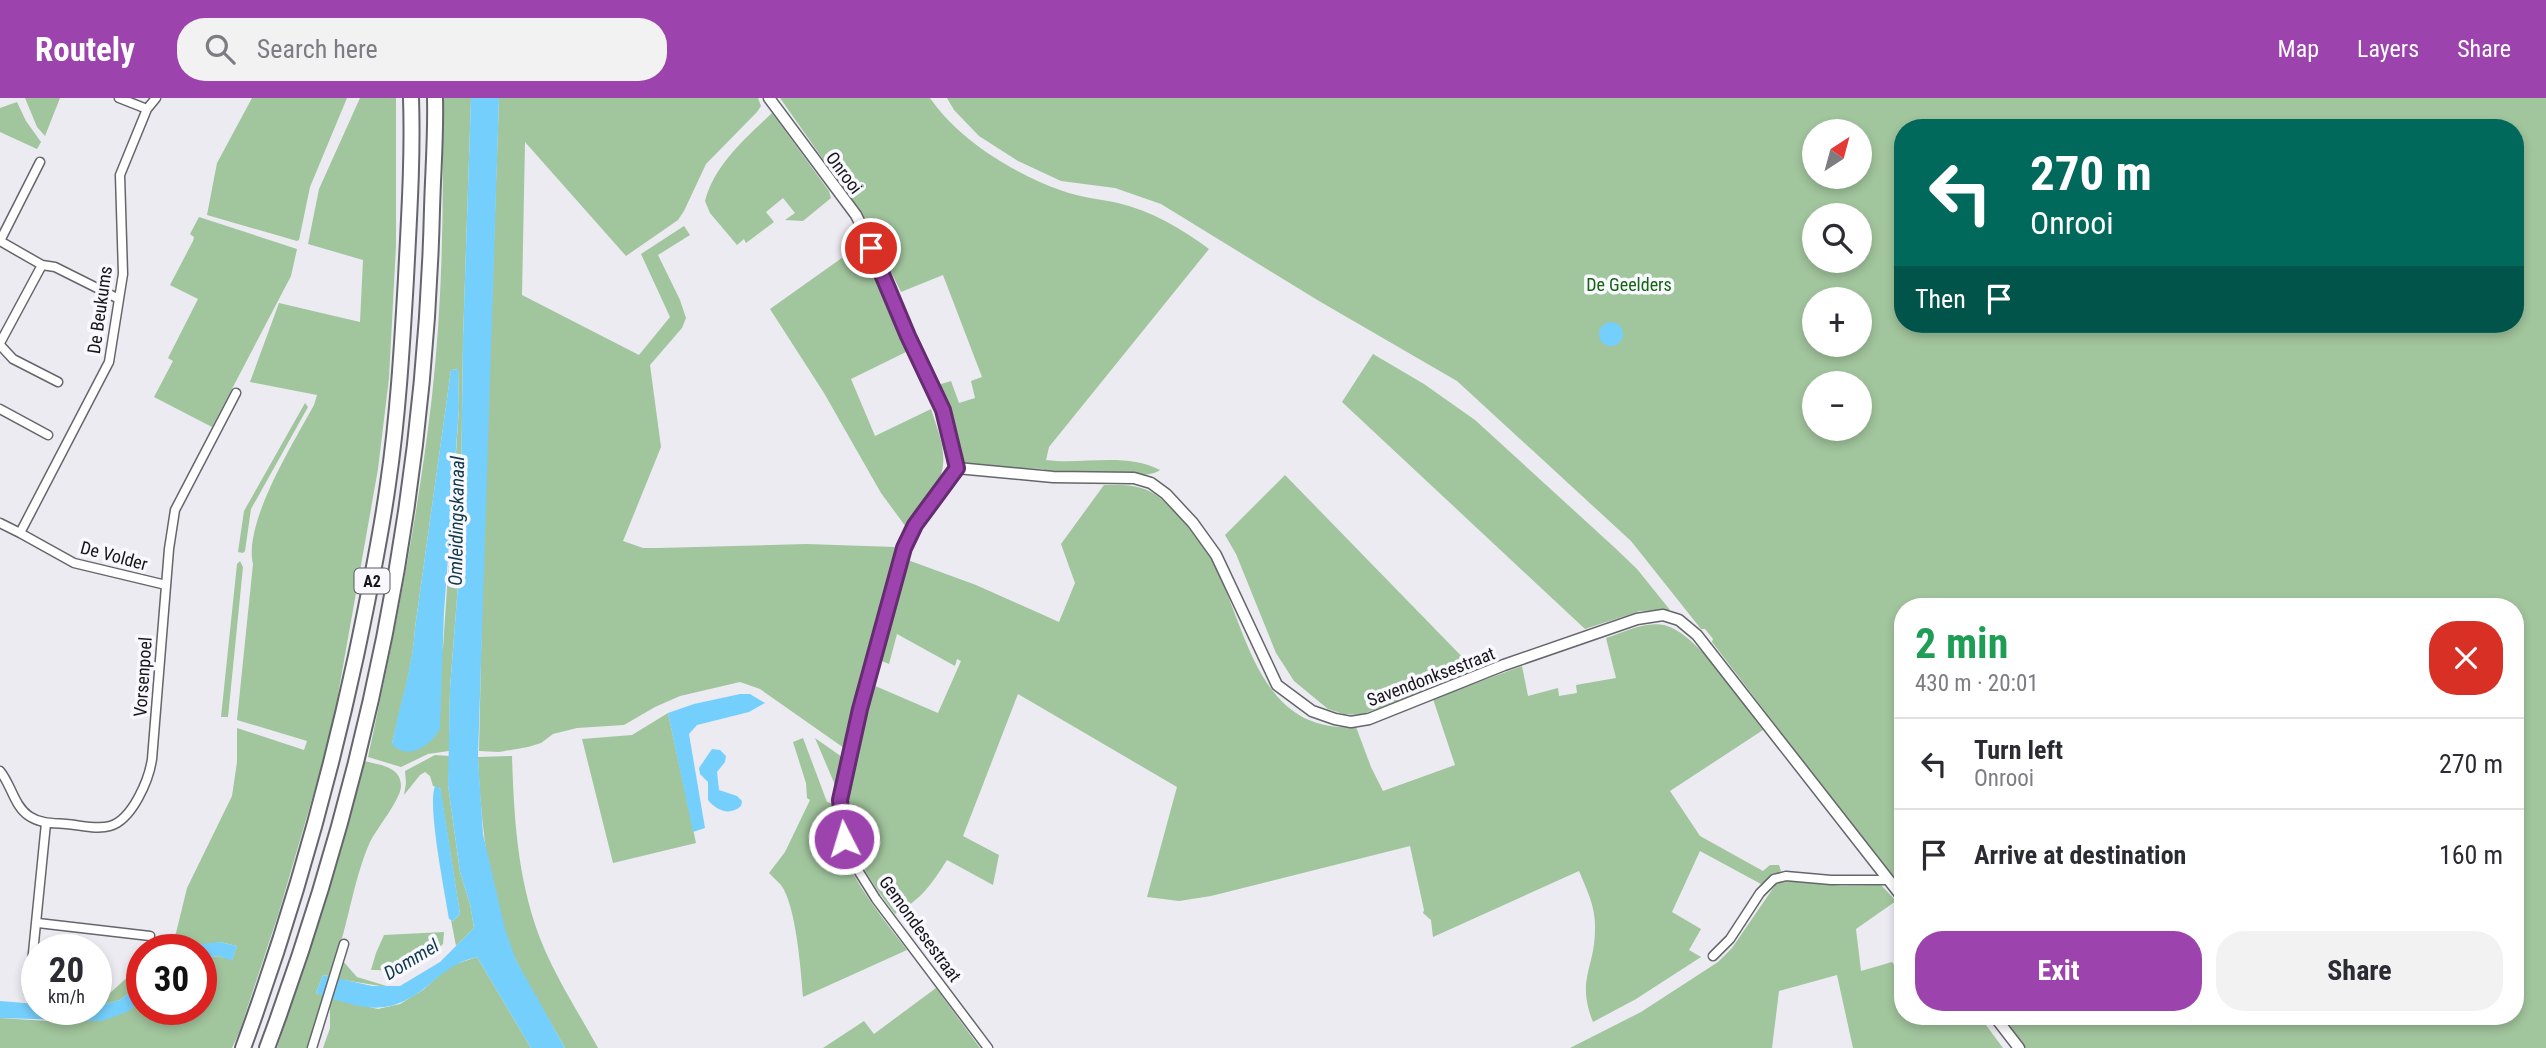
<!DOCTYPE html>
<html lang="en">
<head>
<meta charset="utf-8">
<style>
	body { margin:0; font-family:"Roboto Condensed",sans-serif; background:#f2f2f3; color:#2b2b33; height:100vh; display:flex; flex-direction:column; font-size:26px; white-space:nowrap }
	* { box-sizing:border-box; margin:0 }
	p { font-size:23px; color:#7c7c81 }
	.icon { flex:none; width:38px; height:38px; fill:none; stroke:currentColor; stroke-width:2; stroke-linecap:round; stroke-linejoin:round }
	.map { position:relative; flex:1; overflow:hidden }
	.drawer { position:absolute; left:1894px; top:500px; width:630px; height:427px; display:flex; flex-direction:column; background:#fff; border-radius:28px; box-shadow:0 4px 10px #0003 }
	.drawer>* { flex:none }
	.hud { position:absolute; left:1894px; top:21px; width:630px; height:214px; border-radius:28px; box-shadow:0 4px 10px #0003; background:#00695c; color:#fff; overflow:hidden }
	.needle { width:46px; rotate:36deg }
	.controls { position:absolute; left:1802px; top:21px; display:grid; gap:14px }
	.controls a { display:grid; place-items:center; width:70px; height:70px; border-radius:50%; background:#fff; box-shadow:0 4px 10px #0003; font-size:35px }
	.speed { position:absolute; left:21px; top:836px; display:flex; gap:14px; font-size:35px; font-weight:700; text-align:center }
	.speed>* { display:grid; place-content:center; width:91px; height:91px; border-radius:50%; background:#fff; box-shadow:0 4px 10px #0003; line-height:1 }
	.speed small { font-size:18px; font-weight:400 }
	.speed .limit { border:10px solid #d22; background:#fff; color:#111 }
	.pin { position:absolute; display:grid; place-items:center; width:60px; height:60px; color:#fff; margin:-30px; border:4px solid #fff; border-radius:50%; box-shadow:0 2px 7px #0007 }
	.me { position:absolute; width:77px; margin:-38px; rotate:355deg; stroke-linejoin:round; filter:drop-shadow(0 0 5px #0008) }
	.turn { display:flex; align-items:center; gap:24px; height:147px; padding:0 21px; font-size:32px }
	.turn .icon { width:91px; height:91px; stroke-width:2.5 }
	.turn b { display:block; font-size:49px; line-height:60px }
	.then { display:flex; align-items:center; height:66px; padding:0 21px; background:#0003; gap:14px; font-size:26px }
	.round { display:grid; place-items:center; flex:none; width:74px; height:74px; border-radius:28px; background:#f2f2f3 }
	.headline { display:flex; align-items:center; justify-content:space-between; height:119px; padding:0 21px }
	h1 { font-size:42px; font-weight:700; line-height:52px; color:#1e9e55 }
	.cta { display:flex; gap:14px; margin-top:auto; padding:14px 21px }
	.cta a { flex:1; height:80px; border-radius:28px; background:#9d43ae; color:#fff; font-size:28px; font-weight:700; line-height:80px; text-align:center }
	.cta a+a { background:#f2f2f3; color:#2b2b33 }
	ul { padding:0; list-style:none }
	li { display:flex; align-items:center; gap:21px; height:91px; padding:0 21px; border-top:2px solid #e1e1e2 }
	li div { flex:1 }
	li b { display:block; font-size:26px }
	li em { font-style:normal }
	header { display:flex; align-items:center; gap:42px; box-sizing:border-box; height:98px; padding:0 35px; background:#9d43ae; color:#fff }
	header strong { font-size:33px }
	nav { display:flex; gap:38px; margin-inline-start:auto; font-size:24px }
	.search { width:490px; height:63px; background:#f2f2f3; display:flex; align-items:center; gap:18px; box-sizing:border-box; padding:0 24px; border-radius:28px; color:#7c7c81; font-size:26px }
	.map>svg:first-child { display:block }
	.green { fill:#a1c59d; fill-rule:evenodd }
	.water { fill:#75cffc }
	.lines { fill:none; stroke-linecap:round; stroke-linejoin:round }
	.minor-casing { stroke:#65666b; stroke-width:11 }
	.tertiary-casing { stroke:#65666b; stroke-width:13 }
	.motorway-casing { stroke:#65666b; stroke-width:18 }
	.minor { stroke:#fff; stroke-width:8 }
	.tertiary { stroke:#fff; stroke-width:10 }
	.motorway { stroke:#fff; stroke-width:14 }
	.route-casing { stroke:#662c71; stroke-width:18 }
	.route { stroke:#9d43ae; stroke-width:12 }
	.labels { text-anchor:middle; stroke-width:7; stroke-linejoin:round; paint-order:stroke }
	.shield { fill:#f8f8fe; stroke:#5a5a5d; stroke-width:2 }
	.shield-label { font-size:16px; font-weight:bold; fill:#161618 }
	.street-label { font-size:18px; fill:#161618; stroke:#f8f8fe }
	.park-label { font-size:18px; fill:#146412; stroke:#f8f8fe }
	.water-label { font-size:19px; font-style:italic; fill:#11394c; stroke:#f8f8fe }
</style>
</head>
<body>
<header>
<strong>Routely</strong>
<div class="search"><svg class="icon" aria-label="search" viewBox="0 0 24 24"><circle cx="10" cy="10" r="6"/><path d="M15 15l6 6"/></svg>Search here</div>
<nav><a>Map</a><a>Layers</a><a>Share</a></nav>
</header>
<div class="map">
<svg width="2546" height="950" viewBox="0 0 2546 950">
	<rect width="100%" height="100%" fill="#ebebf1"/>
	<path class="green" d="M 25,0 L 60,0 L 45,38 L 37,29 Z
		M 252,0 L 347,0 L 310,89 L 299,142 L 297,143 L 207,117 L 217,65 Z
		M 360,0 L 396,0 L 396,148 L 389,280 L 378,371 L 331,636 L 279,814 L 239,935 L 232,950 L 0,950 L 0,920 C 46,922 103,932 142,903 L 142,912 L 201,912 L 201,860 L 219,858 L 232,862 L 237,848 L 220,844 L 184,852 L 155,852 L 170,842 L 176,835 L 187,790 L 232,698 L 237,664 L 237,630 L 304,652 L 307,643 L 237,622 L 253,466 C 243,425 294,344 314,307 L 317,297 L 250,284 L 279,205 L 360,224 L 363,162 L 308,146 L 319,91 Z
		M 442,0 L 471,0 L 463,241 L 460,461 L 450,590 L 449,653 L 428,656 L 401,669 L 368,659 C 394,539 418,420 432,298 C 443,199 444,99 442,0 ZM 458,271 L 459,310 L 443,550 L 392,646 C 400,607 413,570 415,530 L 451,272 Z
		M 499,0 L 758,0 L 761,8 L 757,14 L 706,66 L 684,113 L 678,122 L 626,158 L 525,44 L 522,197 L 639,257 L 670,219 L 641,156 L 684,128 L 690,137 L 658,157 L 680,202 L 686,220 L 682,230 L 650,267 L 661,349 L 623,443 L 643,450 L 658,450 L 806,446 L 896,449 L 844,650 L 760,591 L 740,584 L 680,598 L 655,609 L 624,627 L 577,630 L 553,636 L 541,645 L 528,649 L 499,654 L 479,653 L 483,462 Z
		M 780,0 L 930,0 C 959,42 1013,75 1060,92 C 1079,99 1099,101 1118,105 C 1152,113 1182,131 1209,151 L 1049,349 L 1046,362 C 1082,367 1126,354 1160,372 C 1148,383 1070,376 1049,375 L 1043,371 L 963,368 L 952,322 L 938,287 L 951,283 L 959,305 L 975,300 L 971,283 L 982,279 L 943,177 L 901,194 L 865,121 Z
		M 947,0 L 2546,0 L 2546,950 L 2024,950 L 2001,919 L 2515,919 L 2515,509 L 1902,509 L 1902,792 L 1712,544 L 1713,541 L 1705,531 L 1701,531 L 1631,443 L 1457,283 L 1319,203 L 1161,106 L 1115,90 L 1061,83 L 1018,63 L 979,38 L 954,12 ZM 1902,30 L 2515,30 L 2515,226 L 1902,226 ZM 1815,33 L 1860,33 L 1860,79 L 1815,79 ZM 1815,117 L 1860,117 L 1860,163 L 1815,163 ZM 1815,201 L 1860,201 L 1860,247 L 1815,247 ZM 1815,285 L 1860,285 L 1860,331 L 1815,331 Z
		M 17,4 L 26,23 L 41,44 L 37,51 L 0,34 L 0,10 Z
		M 772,15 L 829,93 L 831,100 L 803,123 L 785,122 L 795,115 L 783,100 L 766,114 L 774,124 L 746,145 L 744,141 L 737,147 L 710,115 L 705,103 C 715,66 745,41 772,15 Z
		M 199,119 L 297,151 L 291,178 L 212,329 L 154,299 L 173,263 L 168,260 L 198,201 L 170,187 L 193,143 L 194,139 L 190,136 Z
		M 857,138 L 908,253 L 851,281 L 875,338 L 931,311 C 942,345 953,368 929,399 C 921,409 912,418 906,429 L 881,395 L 824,295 L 770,211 L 846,157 L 847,145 Z
		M 1373,256 L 1424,286 L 1475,322 L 1614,449 L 1637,471 L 1670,512 L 1640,513 L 1585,531 L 1342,304 Z
		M 305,305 L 308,309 L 251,411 L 245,453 L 243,455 L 238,454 L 244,413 Z
		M 1285,377 L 1473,570 L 1464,578 L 1360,617 L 1344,616 L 1328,611 L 1294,583 L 1276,555 L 1236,456 L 1225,437 Z
		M 1104,387 C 1116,387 1130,386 1141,390 C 1159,395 1171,410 1183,423 C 1195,437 1206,450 1214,466 C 1248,533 1258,636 1356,629 L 1371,669 L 1383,693 L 1455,667 L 1433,601 L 1522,568 L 1528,598 L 1558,590 L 1559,598 L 1577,595 L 1576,587 L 1616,580 L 1606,540 C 1624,534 1645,523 1664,527 C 1698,535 1741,604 1763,632 L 1670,693 L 1700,738 L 1763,773 L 1770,767 L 1779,767 L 1781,773 L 1761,786 L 1700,753 L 1672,814 L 1701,831 L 1689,852 L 1701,859 L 1636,901 L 1593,924 C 1576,881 1595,871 1595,831 C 1596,810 1587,792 1579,773 L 1433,839 L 1431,822 L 1423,815 L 1424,812 L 1410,748 L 1211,798 L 1179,803 L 1147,799 L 1177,689 L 1018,596 L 963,738 L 999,757 L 993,787 L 947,762 C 930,788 923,800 895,816 C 870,783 848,750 844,708 L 873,587 L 938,615 L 961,563 L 957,561 L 955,568 L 897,536 L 889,566 L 879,562 L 905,461 L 976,487 L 1059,524 L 1075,485 L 1061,446 Z
		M 240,463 L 243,469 L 228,619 L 221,619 L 237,466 Z
		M 668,615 L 696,745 L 613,765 L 582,641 L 632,637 Z
		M 803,640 L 827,704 L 834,706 C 834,764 874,808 907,852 L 803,899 C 801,873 796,807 781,787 C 777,783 773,779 769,775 L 785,754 L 810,702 L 807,700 L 806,685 L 793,644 Z
		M 815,640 L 842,659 L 835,687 Z
		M 435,657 L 450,658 L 448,687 L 460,774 L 470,806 L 474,830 L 456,848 L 451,822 L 453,823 L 460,816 L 440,690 L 433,688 L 430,678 L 425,674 L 420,677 L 404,697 L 406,685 L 405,673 Z
		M 512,658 C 514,723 518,789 544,850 C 559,885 580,917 598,950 L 565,950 C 549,920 529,891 515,860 C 488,797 481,726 478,659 Z
		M 364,663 C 379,667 401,668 401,688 C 401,701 377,730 370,744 C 351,787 348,835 329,878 L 323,877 L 316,895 L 323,897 L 310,950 L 277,950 L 337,766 Z
		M 1786,782 L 1842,788 L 1881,787 L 1896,803 L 1856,831 L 1861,873 L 1892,864 L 1902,878 L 1902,919 L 1980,919 L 2003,950 L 1853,950 L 1837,877 L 1779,893 L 1772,950 L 1570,950 L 1641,914 L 1718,864 L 1732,850 L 1776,786 Z
		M 444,834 L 443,846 C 417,870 407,873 371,872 L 376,855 L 384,837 Z
		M 477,859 L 531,950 L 323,950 L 330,930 L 330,900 L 378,911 L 400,906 L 423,892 L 450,868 Z
		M 342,862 L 357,879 L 393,890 L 337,881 Z
		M 142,866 L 142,885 L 120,902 L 96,909 L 96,899 L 110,895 Z
		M 936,890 L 980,950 L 823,950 L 864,923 L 874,936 Z"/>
	<path class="water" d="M 471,0 L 499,0 L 478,659 L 483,736 L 505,831 L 516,862 L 565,950 L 531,950 L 477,859 C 454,865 447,872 430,886 C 388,921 363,911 316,895 L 323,877 L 372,888 L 400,888 L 440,864 L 474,830 L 470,806 L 460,774 L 448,687 L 450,590 L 460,461 L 463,241 Z
		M1599 236a12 12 0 1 1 24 0a12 12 0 1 1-24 0Z
		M 458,271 L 459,310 L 444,514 L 440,630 C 432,647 408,664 392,646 C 399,607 413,570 415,530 L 451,272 Z
		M 740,596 L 750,596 L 765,605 L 749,614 L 697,627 L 689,636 L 705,730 L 693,734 L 668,615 L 694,606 Z
		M 712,651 L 720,652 L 726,658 L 725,664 L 717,674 L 719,692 L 737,698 L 742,703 L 741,708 C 730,718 717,713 708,702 L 708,684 L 700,676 L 699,670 Z
		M 435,688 L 439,689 L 441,693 L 460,816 L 453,823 L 449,821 C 445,795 427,707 435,688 Z
		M 220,844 L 237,848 L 232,863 L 219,858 L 201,860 L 201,852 L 184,852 L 199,846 Z
		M 142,885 L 142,903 L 127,914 L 102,923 L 0,920 L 0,903 L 37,906 L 37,912 L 96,912 L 96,909 L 120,902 Z"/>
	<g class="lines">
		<defs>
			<path id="minor" d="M 119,0 L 147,11
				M 0,143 L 42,167 L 55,169 L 119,201
				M 0,143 L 40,64
				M 0,245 L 42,167
				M 0,247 L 13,261 L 58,284
				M 0,311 L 48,337
				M 957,370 L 915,427 L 904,450 L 860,611 L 840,702 L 844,741 L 856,769 L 876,801 L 988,950
				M 0,425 L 20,435 L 109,264 L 123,176 L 120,77 L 147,11 L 156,0
				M 20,435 L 74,465 L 166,487
				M 0,673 C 11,686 14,708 29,718 C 41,726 54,725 66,726 C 80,727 97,732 110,728 C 132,722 149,682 152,661 L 169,451 L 175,412 L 236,295
				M 38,825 L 150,838
				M 1713,858 L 1730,841 L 1760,795 L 1774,781 L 1786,778 L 1831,782 L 1889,782
				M 29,895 L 46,725
				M 312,950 L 344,846"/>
			<path id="tertiary" d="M 769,0 L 856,117 L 864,133 L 908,238 L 943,312 L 957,370 L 1053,379 L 1134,380 L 1151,385 L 1166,396 L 1193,425 L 1216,457 L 1277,587 L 1312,613 L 1335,621 L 1351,624 L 1369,621 L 1504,567 L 1637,521 L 1663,517 L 1679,522 L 1697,537 L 1902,799
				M 1995,919 L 2019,950"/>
			<path id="motorway" d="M 243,950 C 290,822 327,692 356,558 C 368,501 380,444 388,386 C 398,318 402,249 406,180 C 409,120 413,60 411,0
				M 267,950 C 367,681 425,398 432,111 C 433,74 436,37 435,0"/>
		</defs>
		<use href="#minor" class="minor-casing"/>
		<use href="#tertiary" class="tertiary-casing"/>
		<use href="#motorway" class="motorway-casing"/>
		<use href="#minor" class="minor"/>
		<use href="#tertiary" class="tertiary"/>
		<use href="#motorway" class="motorway"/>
	</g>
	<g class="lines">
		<defs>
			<path id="route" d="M 844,741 L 840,702 L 860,611 L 904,450 L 915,427 L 957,370 L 943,312 L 908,238 L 871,150"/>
		</defs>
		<use href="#route" class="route-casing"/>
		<use href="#route" class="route"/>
	</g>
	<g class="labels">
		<rect class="shield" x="354.5" y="470.5" width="35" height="25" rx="5"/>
		<g class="shield-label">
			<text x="372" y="489">A2</text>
		</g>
		<g class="street-label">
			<text transform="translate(844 75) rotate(53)" y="6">Onrooi</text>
			<text transform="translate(100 212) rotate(-82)" y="6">De Beukums</text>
			<text transform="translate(114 458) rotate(15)" y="6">De Volder</text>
			<text transform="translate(143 579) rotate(-86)" y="6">Vorsenpoel</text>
			<text transform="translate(1431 579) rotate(-21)" y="6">Savendonksestraat</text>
			<text transform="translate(920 831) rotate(54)" y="6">Gemondesestraat</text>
		</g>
		<g class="park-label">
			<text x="1629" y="193">De Geelders</text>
		</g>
		<g class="water-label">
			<text transform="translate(456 423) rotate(-89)" y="7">Omleidingskanaal</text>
			<text transform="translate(411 861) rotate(-31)" y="7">Dommel</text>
		</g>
	</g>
</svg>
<div class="controls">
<a><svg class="needle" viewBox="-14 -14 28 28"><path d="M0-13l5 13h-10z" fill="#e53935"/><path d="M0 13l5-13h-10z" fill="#7c7c81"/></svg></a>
<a><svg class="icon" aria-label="search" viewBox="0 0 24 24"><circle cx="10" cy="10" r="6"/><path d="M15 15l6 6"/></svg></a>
<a>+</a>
<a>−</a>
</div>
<div class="speed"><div>20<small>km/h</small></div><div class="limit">30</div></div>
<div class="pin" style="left:871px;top:150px;background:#d93025"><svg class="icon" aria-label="arrive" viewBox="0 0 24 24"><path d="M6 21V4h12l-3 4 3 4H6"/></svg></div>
<svg class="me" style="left:844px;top:741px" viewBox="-20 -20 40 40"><circle r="17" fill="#9d43ae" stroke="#fff" stroke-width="3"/><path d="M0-11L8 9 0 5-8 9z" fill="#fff"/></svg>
<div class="hud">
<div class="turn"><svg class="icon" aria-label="left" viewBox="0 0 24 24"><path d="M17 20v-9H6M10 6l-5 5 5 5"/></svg><div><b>270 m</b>Onrooi</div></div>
<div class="then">Then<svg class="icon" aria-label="arrive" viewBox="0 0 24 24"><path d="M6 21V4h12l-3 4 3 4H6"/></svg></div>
</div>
<section class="drawer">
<div class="headline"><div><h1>2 min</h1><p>430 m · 20:01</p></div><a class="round" style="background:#d93025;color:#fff"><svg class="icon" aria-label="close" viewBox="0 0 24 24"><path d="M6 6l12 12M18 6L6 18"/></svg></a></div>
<ul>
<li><svg class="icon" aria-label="left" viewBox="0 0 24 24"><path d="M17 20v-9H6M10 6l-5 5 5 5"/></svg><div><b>Turn left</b><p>Onrooi</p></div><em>270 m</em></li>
<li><svg class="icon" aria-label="arrive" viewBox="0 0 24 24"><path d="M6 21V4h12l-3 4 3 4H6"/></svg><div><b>Arrive at destination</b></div><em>160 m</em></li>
</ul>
<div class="cta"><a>Exit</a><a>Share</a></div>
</section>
</div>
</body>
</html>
